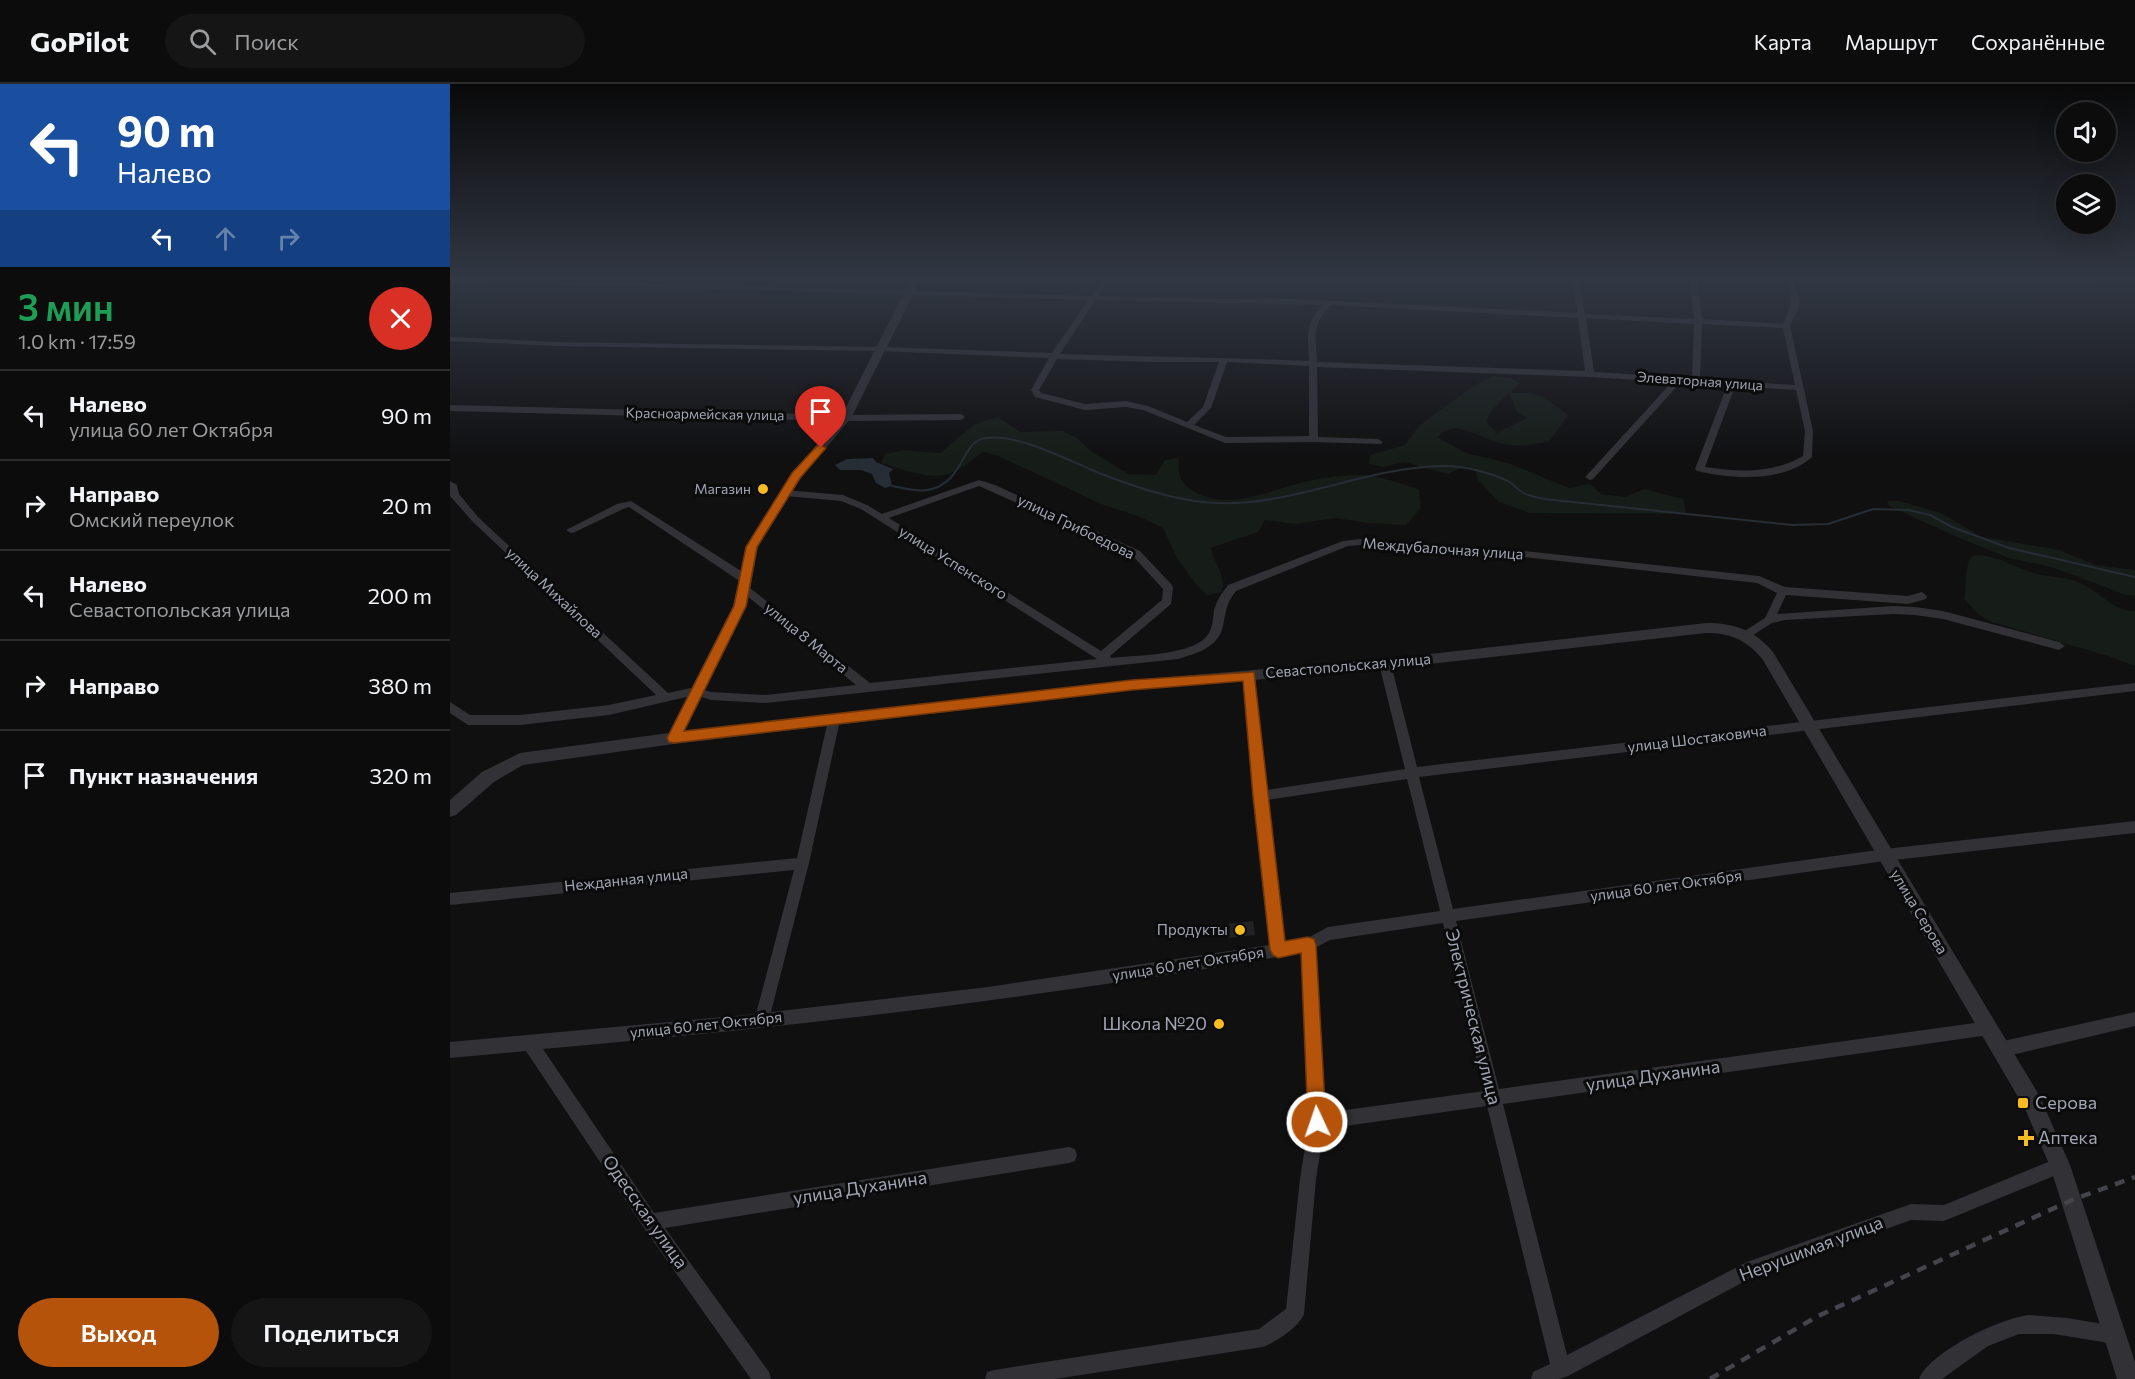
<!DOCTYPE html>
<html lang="ru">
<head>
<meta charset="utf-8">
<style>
	body { margin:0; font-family:Commissioner,sans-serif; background:#151516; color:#f1f3f6; height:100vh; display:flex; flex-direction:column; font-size:22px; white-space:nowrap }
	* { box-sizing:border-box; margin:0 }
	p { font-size:20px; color:#9a9b9d }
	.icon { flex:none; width:33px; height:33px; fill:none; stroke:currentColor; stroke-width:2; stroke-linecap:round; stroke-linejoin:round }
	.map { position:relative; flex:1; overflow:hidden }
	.drawer { display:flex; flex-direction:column; background:#0c0c0d; width:450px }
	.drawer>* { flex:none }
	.guide { background:#1a4fa0; color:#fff; overflow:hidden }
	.fabs { position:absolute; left:1606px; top:18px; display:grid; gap:12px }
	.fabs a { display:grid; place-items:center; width:60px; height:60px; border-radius:50%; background:#0c0c0d; box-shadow:0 6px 24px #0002,0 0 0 2px #2c2c2e; font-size:30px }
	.pin { position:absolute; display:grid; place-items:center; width:51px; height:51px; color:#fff; margin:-62px -26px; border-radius:50% 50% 50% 0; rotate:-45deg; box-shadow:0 0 6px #0007 }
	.pin .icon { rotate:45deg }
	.me { position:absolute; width:66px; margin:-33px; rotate:357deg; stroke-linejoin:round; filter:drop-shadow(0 0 4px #0008) }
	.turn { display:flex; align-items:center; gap:21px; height:126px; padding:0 18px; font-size:27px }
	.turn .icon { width:78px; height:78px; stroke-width:2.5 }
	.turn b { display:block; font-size:42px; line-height:51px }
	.lanes { display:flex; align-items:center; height:57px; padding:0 18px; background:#0003; justify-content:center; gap:30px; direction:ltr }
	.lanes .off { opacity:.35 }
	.round { display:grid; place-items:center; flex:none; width:63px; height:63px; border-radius:32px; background:#151516 }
	.headline { display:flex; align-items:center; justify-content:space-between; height:102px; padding:0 18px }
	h1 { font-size:36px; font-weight:600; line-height:45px; color:#1e9e55 }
	.button { display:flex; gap:12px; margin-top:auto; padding:12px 18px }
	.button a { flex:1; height:69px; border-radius:36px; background:#b45309; color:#fff; font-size:24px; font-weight:600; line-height:69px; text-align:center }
	.button a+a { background:#151516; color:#f1f3f6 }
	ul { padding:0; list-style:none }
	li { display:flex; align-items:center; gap:18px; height:90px; padding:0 18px; border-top:2px solid #2c2c2e }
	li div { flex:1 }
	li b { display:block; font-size:22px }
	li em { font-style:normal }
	header { display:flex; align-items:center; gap:36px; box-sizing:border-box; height:84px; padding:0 30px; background:#0c0c0d; border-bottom:2px solid #2c2c2e }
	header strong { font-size:28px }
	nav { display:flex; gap:33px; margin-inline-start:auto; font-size:21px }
	.search { width:420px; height:54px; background:#151516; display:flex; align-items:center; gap:15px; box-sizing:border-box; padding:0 21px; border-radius:33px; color:#9a9b9d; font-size:22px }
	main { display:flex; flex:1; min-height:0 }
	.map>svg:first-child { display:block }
	.green { fill:#161c17; fill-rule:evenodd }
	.water { fill:#262d35 }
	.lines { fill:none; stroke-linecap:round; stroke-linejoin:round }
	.stream { stroke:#262d35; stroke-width:2 }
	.building { fill:#232325 }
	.minor { fill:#313136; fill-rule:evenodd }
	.tertiary { fill:#313136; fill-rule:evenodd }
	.secondary { fill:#3f4046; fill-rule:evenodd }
	.rail { stroke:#43454b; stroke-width:4.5; stroke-dasharray:10 8; stroke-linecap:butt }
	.route { fill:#b45309; stroke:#753606; stroke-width:1.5 }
	.poi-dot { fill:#f7bc21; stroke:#0b0b0c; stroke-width:2 }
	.labels { text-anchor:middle; stroke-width:6; stroke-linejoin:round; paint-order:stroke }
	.far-street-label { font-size:14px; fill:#a0a5b3; stroke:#0b0b0c }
	.far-poi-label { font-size:14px; fill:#a0a5b3; stroke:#0b0b0c; text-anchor:end }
	.street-label { font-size:15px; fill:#a0a5b3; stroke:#0b0b0c }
	.poi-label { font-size:15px; fill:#a0a5b3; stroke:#0b0b0c; text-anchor:end }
	.near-street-label { font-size:18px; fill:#a0a5b3; stroke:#0b0b0c }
	.near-poi-label { font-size:18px; fill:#a0a5b3; stroke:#0b0b0c; text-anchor:start }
</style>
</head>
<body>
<header>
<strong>GoPilot</strong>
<div class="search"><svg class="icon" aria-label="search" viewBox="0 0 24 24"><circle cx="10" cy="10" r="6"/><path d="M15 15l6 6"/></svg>Поиск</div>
<nav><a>Карта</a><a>Маршрут</a><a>Сохранённые</a></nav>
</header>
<main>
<section class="drawer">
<div class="guide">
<div class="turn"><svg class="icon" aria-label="left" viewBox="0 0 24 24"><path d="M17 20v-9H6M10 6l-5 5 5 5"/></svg><div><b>90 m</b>Налево</div></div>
<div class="lanes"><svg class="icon" aria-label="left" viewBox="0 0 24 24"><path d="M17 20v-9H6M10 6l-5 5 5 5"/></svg><svg class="icon off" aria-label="ahead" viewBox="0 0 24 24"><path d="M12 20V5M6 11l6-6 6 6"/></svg><svg class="icon off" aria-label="right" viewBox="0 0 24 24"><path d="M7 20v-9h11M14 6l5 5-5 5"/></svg></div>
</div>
<div class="headline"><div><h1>3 мин</h1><p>1.0 km · 17:59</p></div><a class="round" style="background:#d93025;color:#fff"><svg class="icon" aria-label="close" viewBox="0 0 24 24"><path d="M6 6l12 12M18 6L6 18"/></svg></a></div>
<ul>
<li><svg class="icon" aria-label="left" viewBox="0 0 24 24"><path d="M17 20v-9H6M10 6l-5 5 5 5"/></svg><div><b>Налево</b><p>улица 60 лет Октября</p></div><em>90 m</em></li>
<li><svg class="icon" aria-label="right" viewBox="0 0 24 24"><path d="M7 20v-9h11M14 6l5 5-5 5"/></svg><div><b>Направо</b><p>Омский переулок</p></div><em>20 m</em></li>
<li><svg class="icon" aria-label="left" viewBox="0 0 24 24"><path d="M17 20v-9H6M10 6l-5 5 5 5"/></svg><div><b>Налево</b><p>Севастопольская улица</p></div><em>200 m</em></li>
<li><svg class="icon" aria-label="right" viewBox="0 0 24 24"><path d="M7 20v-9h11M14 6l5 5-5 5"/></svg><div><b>Направо</b></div><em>380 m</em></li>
<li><svg class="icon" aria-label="arrive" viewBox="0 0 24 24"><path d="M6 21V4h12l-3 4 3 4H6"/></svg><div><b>Пункт назначения</b></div><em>320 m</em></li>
</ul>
<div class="button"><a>Выход</a><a>Поделиться</a></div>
</section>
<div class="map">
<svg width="1685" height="1295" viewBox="0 0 1685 1295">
	<rect width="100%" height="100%" fill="#101011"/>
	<path class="green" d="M 1043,292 L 1061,294 L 1070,299 L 1060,309 C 1090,307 1095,314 1118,331 L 1099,358 C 1083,360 1069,364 1052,360 C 1031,355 1006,333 987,353 L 1016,369 L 1058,379 L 1119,404 L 1140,400 L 1151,410 L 1175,413 L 1194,405 L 1233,415 L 1236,430 L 1080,429 L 1049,418 L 1028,396 L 1025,387 L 1017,382 L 997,390 L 955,378 L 932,383 L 919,380 L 920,371 L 955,361 L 969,342 L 1023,302 ZM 1059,309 L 1067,328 L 1077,334 L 1047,349 L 1036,338 L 1040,328 Z
		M 548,333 L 570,348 L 612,347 L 627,354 L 642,368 L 679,390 L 706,391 L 715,376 L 729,374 C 727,393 732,402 749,410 C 782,425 815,408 847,400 C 866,394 886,392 906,391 C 927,390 949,399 969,405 L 971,424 L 956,441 L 919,439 L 885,434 L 846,440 L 815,436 L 808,448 L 761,464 C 763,479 778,492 771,508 L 757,511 L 745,499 L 727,474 L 713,444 L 688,432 L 651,420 L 546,371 L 533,368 C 523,375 512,385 501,389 C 478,398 453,384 431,379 L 435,370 L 453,366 L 490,369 L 525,340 Z
		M 1437,417 L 1449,417 L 1491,429 L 1532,453 L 1609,466 L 1646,481 L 1685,486 L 1685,512 L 1676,511 L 1602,483 L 1559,474 L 1507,453 L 1439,422 Z
		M 1528,471 C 1549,472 1566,484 1586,490 C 1600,493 1614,493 1628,498 C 1647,505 1665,529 1685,527 L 1685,582 L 1661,573 L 1542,538 L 1529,531 L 1514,515 C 1517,501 1514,484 1522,472 Z"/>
	<path class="water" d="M 423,374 L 426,378 L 443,385 L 439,389 L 442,402 L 435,404 L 426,399 L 422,390 L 411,386 L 390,386 L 385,381 L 397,375 Z"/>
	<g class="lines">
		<path class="stream" d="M 442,402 C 454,404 466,408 478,406 C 515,399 511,356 536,354 C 570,350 617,376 649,389 C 679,401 712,412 745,417 C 830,430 911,382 996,382 C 1015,382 1041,389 1058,397 C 1063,400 1067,405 1072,408 C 1078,412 1087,413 1094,415 L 1342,441 L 1378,440 L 1423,425 L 1458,426 L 1480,431 L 1502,443 L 1559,464 L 1685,493"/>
	</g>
	<path class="building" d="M 803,837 L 805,851 L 777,854 L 776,840 Z"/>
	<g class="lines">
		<path class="minor" d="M 0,193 L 641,212 L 653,193 L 661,193 L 648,212 L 716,214 L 843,215 L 1128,229 L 1120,193 L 1128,193 L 1135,230 L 1244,235 L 1239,193 L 1247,193 L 1252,235 L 1333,240 C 1343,222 1342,211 1332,193 L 1340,193 L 1349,212 L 1349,223 L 1340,242 L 1363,347 L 1362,373 C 1333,399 1281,395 1247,387 L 1245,385 L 1277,302 L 1230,299 L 1143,395 L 1140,396 L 1135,393 L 1137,391 L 1222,298 L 1140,293 L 867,283 L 868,353 L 928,355 L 933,358 L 931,360 L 864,358 L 775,359 L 693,326 L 676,323 L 635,326 L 585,313 L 581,306 L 599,274 L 431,267 L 106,262 L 0,257 L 0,253 L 106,258 L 431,263 L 602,269 L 638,216 L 86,200 L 0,196 ZM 645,216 L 873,221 C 854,240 858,252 859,277 C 776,273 693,273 610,270 ZM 881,221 L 1128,234 L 1135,287 L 867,278 C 866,251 861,241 881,221 ZM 1136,234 L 1244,240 L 1242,294 L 1144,288 ZM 1252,240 L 1333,244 L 1345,301 L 1250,295 ZM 607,275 L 705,278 L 769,278 L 753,323 L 737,338 L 698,322 L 676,317 L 635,320 L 591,309 L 589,306 ZM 777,278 L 859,282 L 859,352 L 776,353 L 744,341 L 761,324 ZM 1285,302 L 1346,306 L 1355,347 L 1353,372 C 1322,390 1289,388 1255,383 Z
			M 0,321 L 396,331 L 511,330 L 515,333 L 511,336 L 396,337 L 0,327 Z
			M 529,396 L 545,401 L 690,467 L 722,501 L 723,504 L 721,520 L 660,572 L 661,574 C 686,571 746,572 759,549 C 763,542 763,533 764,526 C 767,516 772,509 778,501 L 893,457 L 911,455 L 1056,465 L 1309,492 L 1335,503 L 1458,512 L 1472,508 L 1477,512 L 1476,515 L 1458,520 L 1336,511 L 1327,530 L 1443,522 L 1465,523 L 1493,527 L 1609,558 L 1615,562 L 1609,566 L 1493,535 L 1465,531 L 1443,530 L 1335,536 L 1322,539 L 1297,555 L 1291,551 L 1293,548 L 1315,534 L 1327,509 L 1307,499 L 1056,471 L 911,461 L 898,462 L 786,507 C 776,519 776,528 773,542 C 768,564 747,569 728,575 L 316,619 L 261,616 L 245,611 L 159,631 L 70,641 L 18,641 L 0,629 L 0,618 L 20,631 L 70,631 L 159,621 L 206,611 L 22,437 L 0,412 L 0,397 L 7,401 L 9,410 L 28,433 L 218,609 L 245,603 L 261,608 L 316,611 L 406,601 L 291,507 L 290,504 L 295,500 L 420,599 L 647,575 L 411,425 L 391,417 L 335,412 L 330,409 L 335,406 L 393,411 L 417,421 L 432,430 ZM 529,402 L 682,471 L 713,505 L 712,516 L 651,567 L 439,434 Z
			M 181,417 L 299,492 L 300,495 L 299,498 L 291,498 L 179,423 L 173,425 L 125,448 L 121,449 L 116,446 L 167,420 Z
			M 935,576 L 941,580 L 967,683 L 1685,599 L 1685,607 L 969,693 L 1003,825 L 1435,765 L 1685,737 L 1685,749 L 1435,777 L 1006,837 L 1049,1005 L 1539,937 L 1544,939 L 1547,944 L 1544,949 L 1539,951 L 1053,1020 L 1117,1271 L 1297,1178 L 1461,1120 L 1494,1121 L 1610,1073 L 1616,1075 L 1618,1081 L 1616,1087 L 1494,1137 L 1461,1136 L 1301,1194 L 1118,1292 L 1109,1295 L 1081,1295 L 1083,1288 L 1100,1280 L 1037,1022 L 874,1045 L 866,1095 L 854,1230 C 849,1243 826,1258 813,1263 L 605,1295 L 535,1295 L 537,1288 L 544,1286 L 809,1245 L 836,1225 L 850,1095 L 859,1038 L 851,869 C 600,912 347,943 93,965 L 204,1129 L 619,1063 L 625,1065 L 627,1071 L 625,1077 L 619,1079 L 215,1144 L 319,1288 L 321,1295 L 301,1295 L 194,1144 L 76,967 L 0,974 L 0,958 L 306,930 L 344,786 L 0,821 L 0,809 L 347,774 L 378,636 L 380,633 L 388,633 L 390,636 L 359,779 L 321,928 L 538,903 L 820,861 L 804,712 L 793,592 L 799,588 L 805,592 L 816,706 L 955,685 L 929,580 ZM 957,695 L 990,827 L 878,843 L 856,855 L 834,858 L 817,716 ZM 993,839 L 1034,1007 L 874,1029 L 865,864 L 880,856 Z
			M 1685,928 L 1685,942 L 1553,973 L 1548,970 L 1545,965 L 1548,960 L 1553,957 Z
			M 1579,1231 L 1617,1234 L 1665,1242 L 1671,1245 L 1674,1251 L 1671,1257 L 1665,1260 L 1604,1250 L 1569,1250 L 1538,1262 L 1492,1295 L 1469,1295 C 1480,1268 1550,1234 1579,1231 Z"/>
		<path class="tertiary" d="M 462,193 L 472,193 L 401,334 L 351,394 L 308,463 L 297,522 L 235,647 L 682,596 L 935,575 L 1256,539 C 1284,539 1305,546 1323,568 L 1589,1011 L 1620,1081 L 1685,1278 L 1685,1295 L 1667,1295 L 1600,1082 L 1575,1025 L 1313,576 C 1297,556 1281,549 1256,549 L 935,585 L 682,606 L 224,660 L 73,681 L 44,698 L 6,731 L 0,733 L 0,716 L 32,688 L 70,669 L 219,649 L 283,522 L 296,463 L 342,389 L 391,333 Z"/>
		<path class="secondary" d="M 1583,193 L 1685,193 L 1685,198 L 1588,196 Z"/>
		<path class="rail" d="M 1260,1295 L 1368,1232 L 1622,1116 L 1685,1093"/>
	</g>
	<linearGradient id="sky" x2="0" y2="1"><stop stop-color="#090909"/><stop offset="0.52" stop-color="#313743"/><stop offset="1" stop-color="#313743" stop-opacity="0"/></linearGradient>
	<rect width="1685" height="374" fill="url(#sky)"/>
	<path class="route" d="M 371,361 L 376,364 L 350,394 L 307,463 L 296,522 L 234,647 L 682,596 L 804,588 L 835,857 L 858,853 L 864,855 L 866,861 L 876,1038 L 873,1044 L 867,1047 L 861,1044 L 858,1038 L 851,869 L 828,874 L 823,871 L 820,866 L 803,712 L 793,597 L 682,606 L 224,659 L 219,658 L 217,654 L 284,522 L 296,463 L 342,389 L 367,362 Z"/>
	<g class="poi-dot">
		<circle cx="313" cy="405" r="6"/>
		<circle cx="790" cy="846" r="6"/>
		<circle cx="769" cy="940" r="6"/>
		<rect x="1567" y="1013" width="12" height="12" rx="3"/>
		<path d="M1573 1045h6v6h6v6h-6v6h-6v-6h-6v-6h6z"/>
	</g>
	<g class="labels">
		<g class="far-street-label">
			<text transform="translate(1250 297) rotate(4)" y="5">Элеваторная улица</text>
			<text transform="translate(255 330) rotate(1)" y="5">Красноармейская улица</text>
		</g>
		<g class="far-poi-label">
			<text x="301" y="410">Магазин</text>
		</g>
		<g class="street-label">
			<text transform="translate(626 443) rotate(26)" y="5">улица Грибоедова</text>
			<text transform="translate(993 465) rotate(4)" y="5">Междубалочная улица</text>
			<text transform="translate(503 479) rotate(32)" y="5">улица Успенского</text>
			<text transform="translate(104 509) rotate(43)" y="5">улица Михайлова</text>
			<text transform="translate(356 554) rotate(39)" y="5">улица 8 Марта</text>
			<text transform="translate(898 582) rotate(-5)" y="5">Севастопольская улица</text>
			<text transform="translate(1247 655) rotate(-7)" y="5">улица Шостаковича</text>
			<text transform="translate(176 796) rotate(-6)" y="5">Нежданная улица</text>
			<text transform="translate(1216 802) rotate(-8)" y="5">улица 60 лет Октября</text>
			<text transform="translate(1469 828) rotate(59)" y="5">улица Серова</text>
			<text transform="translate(738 880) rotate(-9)" y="5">улица 60 лет Октября</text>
			<text transform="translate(256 941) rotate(-6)" y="5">улица 60 лет Октября</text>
		</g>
		<g class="poi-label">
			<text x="778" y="851">Продукты</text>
		</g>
		<g class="near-street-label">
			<text transform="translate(1023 933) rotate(76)" y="6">Электрическая улица</text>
			<text transform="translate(1203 992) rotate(-8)" y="6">улица Духанина</text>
			<text transform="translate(410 1104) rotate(-9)" y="6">улица Духанина</text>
			<text transform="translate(195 1128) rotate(55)" y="6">Одесская улица</text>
			<text transform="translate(1361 1165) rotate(-21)" y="6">Нерушимая улица</text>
		</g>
		<g class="near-poi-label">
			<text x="757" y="946" text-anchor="end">Школа №20</text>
			<text x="1585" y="1025">Серова</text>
			<text x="1588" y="1060">Аптека</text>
		</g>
	</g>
</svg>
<div class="fabs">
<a><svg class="icon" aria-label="sound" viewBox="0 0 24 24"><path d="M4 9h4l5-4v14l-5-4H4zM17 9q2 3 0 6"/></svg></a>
<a><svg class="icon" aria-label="layers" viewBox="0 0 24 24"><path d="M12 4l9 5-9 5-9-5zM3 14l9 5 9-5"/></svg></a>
</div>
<div class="pin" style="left:371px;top:364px;background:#d93025"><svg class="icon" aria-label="arrive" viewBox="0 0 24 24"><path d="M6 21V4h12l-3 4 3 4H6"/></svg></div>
<svg class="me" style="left:867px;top:1038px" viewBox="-20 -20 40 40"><circle r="17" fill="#b45309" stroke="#fff" stroke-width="3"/><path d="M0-11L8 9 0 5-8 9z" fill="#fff"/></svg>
</div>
</main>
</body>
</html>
